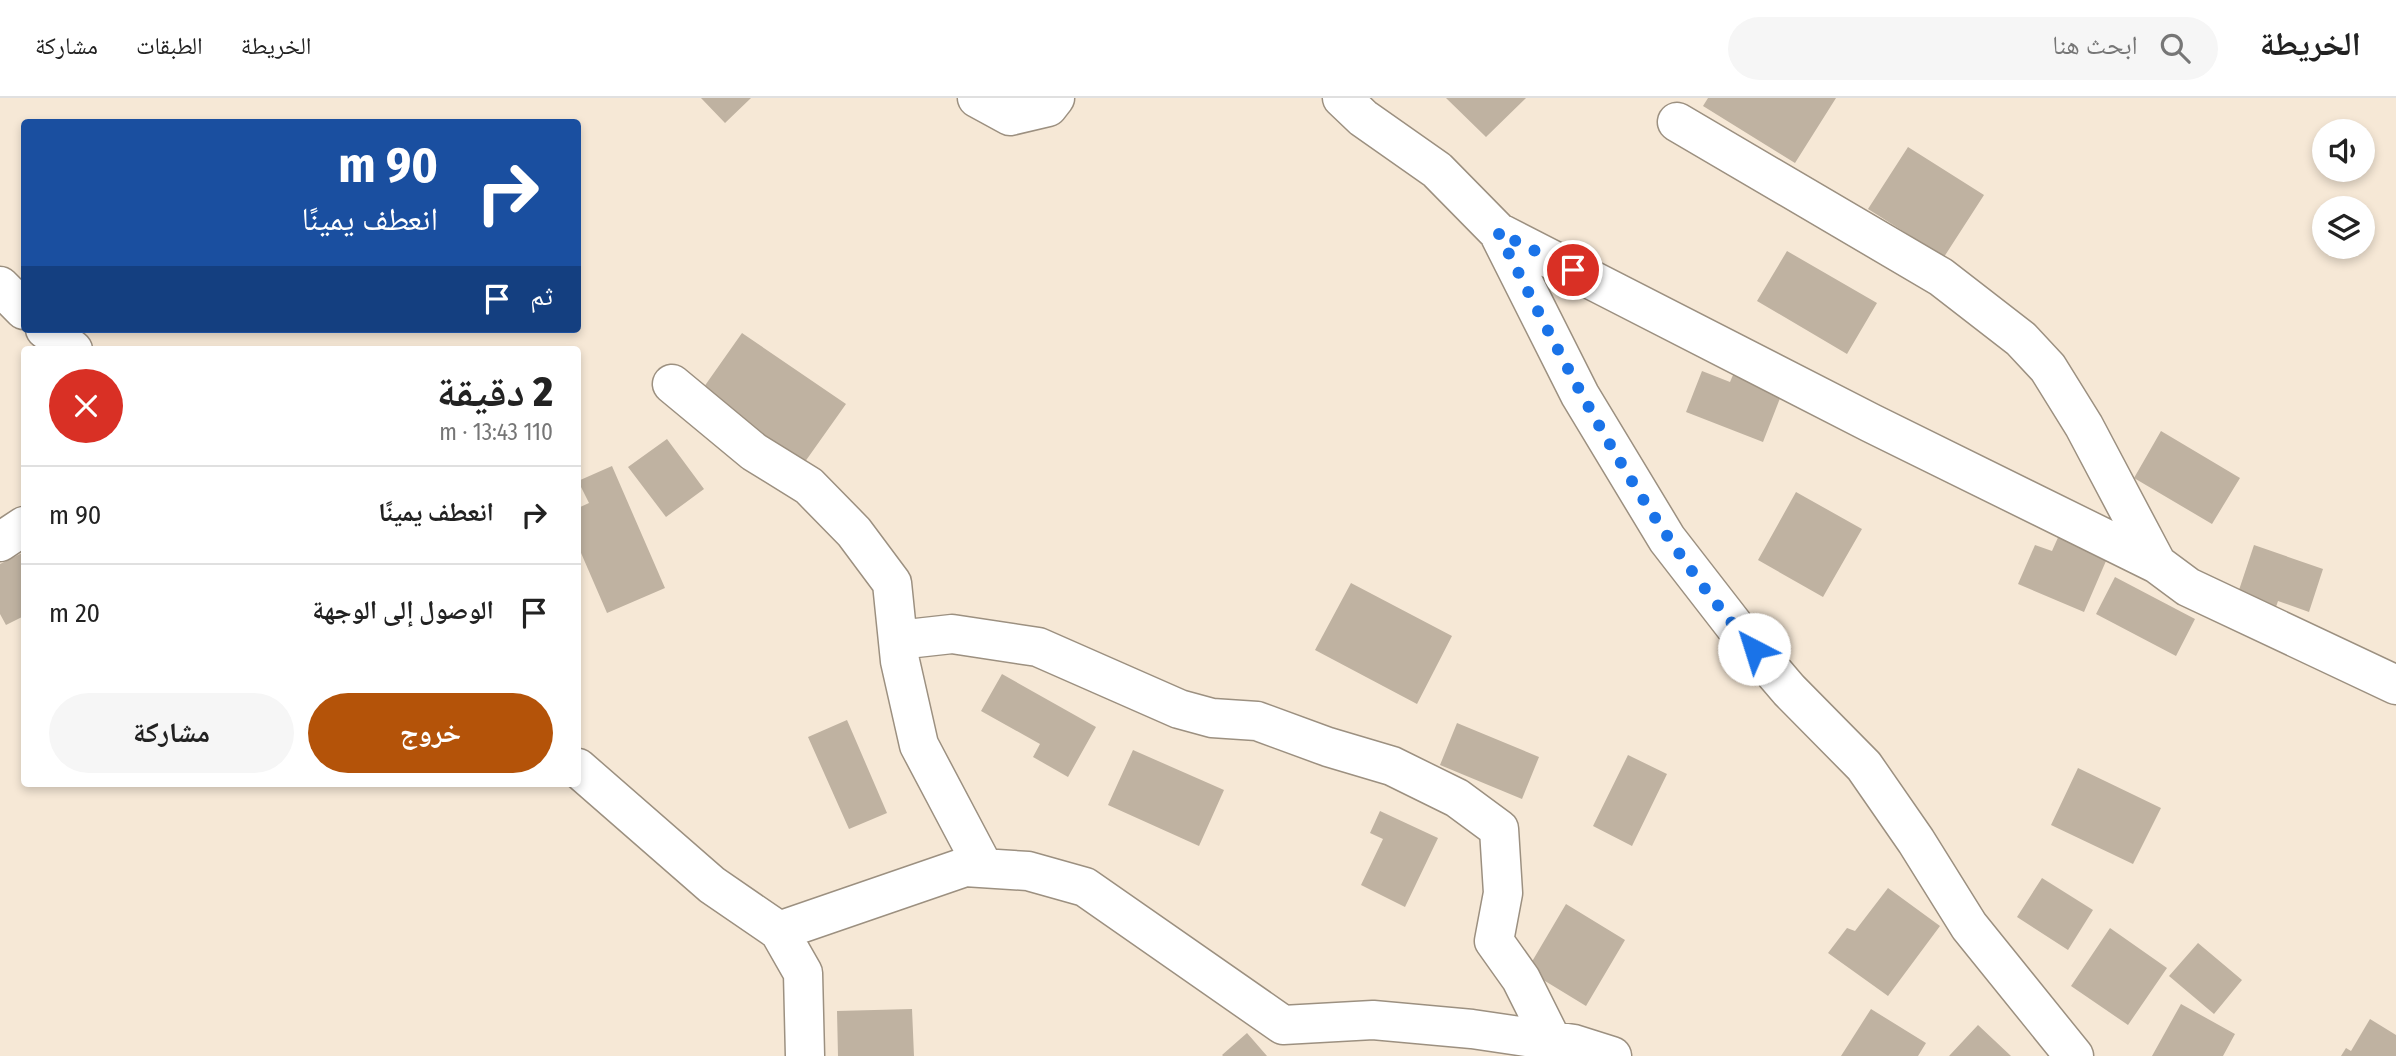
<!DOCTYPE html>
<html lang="ar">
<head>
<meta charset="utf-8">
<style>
	body { margin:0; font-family:"Fira Sans Condensed","Noto Naskh Arabic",sans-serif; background:#f6f6f6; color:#222; direction:rtl; height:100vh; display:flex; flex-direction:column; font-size:26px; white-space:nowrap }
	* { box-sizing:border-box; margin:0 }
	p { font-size:23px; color:#767676 }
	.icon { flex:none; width:38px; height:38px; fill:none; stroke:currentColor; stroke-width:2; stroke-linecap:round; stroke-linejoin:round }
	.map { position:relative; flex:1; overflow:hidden; direction:ltr }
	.panel { position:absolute; left:21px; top:248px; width:560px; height:441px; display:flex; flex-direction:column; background:#fff; border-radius:7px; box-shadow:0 4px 10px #0003; direction:rtl }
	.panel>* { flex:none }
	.guide { position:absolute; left:21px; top:21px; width:560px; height:214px; border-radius:7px; box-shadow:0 4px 10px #0003; direction:rtl; background:#1a4fa0; color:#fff; overflow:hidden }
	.tools { position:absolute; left:2312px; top:21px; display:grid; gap:14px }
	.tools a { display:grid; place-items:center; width:63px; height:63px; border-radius:50%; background:#fff; box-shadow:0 4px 10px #0003; font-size:35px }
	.pin { position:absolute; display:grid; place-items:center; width:60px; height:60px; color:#fff; margin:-30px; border:4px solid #fff; border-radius:50%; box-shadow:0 2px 7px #0007 }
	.me { position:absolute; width:77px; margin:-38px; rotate:320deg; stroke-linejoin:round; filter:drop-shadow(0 0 5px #0008) }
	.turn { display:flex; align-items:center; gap:24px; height:147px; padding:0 28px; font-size:32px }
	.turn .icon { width:91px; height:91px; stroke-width:2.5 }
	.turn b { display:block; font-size:49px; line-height:60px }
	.then { display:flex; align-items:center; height:66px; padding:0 28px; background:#0003; gap:14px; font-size:26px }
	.round { display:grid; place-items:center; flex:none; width:74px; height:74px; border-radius:37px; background:#f6f6f6 }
	.overview { display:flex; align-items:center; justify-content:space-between; height:119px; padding:0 28px }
	h1 { font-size:42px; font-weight:800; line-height:52px }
	.cta { display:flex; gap:14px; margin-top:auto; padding:14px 28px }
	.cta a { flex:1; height:80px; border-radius:42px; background:#b45309; color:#fff; font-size:28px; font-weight:800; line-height:80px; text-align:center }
	.cta a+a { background:#f6f6f6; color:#222 }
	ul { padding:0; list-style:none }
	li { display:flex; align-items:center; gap:21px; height:98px; padding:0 28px; border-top:2px solid #e0e0e0 }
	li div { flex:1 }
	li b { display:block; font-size:26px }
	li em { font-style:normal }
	header { display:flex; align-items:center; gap:42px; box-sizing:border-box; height:98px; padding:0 35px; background:#fff; border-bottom:2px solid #e0e0e0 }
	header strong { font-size:33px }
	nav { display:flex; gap:38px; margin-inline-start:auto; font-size:24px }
	.search { width:490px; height:63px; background:#f6f6f6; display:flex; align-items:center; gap:18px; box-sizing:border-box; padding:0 24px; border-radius:38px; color:#767676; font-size:26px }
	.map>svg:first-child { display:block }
	.building { fill:#bfb2a1 }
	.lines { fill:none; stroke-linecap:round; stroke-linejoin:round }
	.minor-casing { stroke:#9c9080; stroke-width:41 }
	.minor { stroke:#fff; stroke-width:38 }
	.route { stroke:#1a73e8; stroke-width:12; stroke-dasharray:0 21.6 }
</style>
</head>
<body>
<header>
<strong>الخريطة</strong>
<div class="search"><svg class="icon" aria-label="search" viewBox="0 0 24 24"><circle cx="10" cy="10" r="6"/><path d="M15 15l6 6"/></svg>ابحث هنا</div>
<nav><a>الخريطة</a><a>الطبقات</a><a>مشاركة</a></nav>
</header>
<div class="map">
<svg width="2396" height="958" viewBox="0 0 2396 958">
	<rect width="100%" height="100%" fill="#f6e8d6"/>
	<path class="building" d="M 701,0 L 751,0 L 725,25 Z
		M 1446,0 L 1526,0 L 1486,39 Z
		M 1708,0 L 1836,0 L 1795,65 L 1703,8 Z
		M 1908,49 L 1984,97 L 1944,159 L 1868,111 Z
		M 1787,153 L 1877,205 L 1847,256 L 1757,203 Z
		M 742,235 L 846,306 L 802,368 L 699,296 Z
		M 1736,270 L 1784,290 L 1763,344 L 1686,314 L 1702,273 L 1730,284 Z
		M 2161,333 L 2240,380 L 2212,426 L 2134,380 Z
		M 667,341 L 704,391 L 666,419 L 628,369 Z
		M 612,368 L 665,490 L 607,515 L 578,448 L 578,410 L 589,405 L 578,383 Z
		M 1796,394 L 1862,431 L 1823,499 L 1758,462 Z
		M 2060,435 L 2109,456 L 2084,514 L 2018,486 L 2035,447 L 2052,453 Z
		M 2254,447 L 2323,471 L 2309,514 L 2278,503 L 2272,521 L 2234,507 Z
		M 24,454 L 24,518 L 6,527 L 0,516 L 0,466 Z
		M 2115,479 L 2195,521 L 2176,558 L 2096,516 Z
		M 1351,485 L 1452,538 L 1417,606 L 1315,552 Z
		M 1002,576 L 1096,629 L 1068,679 L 1033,659 L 1040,646 L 981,613 Z
		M 847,622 L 887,715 L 849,731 L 808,639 Z
		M 1457,625 L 1539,659 L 1522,701 L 1440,667 Z
		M 1133,652 L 1224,692 L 1199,748 L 1108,707 Z
		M 1628,657 L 1667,676 L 1632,748 L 1593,728 Z
		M 2078,670 L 2161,710 L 2133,766 L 2051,727 Z
		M 1380,713 L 1438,740 L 1405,809 L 1361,787 L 1383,741 L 1370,735 Z
		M 2042,780 L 2093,812 L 2068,852 L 2017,819 Z
		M 1888,790 L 1940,828 L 1888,898 L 1828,855 L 1847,830 L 1855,833 Z
		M 1566,806 L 1625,842 L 1586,908 L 1527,872 Z
		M 2110,830 L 2167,870 L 2128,927 L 2071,888 Z
		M 2198,845 L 2242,882 L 2214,916 L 2169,878 Z
		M 2181,906 L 2235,936 L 2223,958 L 2152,958 Z
		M 912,911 L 914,958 L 838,958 L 837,913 Z
		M 1871,911 L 1926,945 L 1918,958 L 1841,958 Z
		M 2370,921 L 2396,937 L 2396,958 L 2341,958 L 2346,950 L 2351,953 Z
		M 1978,927 L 2011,958 L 1949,958 Z
		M 1247,935 L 1267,958 L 1223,958 L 1222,957 Z"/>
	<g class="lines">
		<defs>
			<path id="minor" d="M 977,0 L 1010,18 L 1048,9 L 1055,0
				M 1342,0 L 1363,20 L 1437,72 L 1498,134 L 1580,297 L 1667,441 L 1736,530 L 1789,592 L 1864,668 L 1916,743 L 1969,828 L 2074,958
				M 1677,24 L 1941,179 L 2021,241 L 2048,270 L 2084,328 L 2157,466
				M 1498,134 L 1871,325 L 2157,466 L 2188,489 L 2396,587
				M 0,188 L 24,212
				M 45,231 L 73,252
				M 672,286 L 754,354 L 809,388 L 854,434 L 892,485 L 900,563 L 919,647 L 984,770
				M 0,444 L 24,428
				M 898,542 L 952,536 L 1038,549 L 1179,611 L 1212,620 L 1257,623 L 1328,649 L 1392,668 L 1457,700 L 1499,731 L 1503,795 L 1494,843 L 1521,881 L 1552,943
				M 578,670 L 712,787 L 779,833 L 803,875 L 805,958
				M 779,833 L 965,769 L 1028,773 L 1085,789 L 1283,927 L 1373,922 L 1472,931 L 1574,946 L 1612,958"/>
		</defs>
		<use href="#minor" class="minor-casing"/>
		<use href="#minor" class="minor"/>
	</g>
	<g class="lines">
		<path class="route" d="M 1573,172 L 1498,134 C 1573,283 1643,424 1754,551"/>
	</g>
</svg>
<div class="tools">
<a><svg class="icon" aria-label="sound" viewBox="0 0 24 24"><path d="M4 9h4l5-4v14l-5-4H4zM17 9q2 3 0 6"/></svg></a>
<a><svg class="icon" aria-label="layers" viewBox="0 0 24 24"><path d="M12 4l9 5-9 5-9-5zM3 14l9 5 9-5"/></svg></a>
</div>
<div class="pin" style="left:1573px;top:172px;background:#d93025"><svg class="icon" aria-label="arrive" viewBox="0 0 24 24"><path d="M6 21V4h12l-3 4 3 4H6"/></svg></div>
<svg class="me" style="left:1754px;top:551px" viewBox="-20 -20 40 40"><circle r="19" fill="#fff"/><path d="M0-13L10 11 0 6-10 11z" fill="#1a73e8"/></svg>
<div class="guide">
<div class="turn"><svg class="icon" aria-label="right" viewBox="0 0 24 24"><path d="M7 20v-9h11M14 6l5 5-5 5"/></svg><div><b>90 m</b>انعطف يمينًا</div></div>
<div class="then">ثم<svg class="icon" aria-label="arrive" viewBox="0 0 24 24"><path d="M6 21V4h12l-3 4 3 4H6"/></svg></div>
</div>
<section class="panel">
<div class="overview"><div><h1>2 دقيقة</h1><p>110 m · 13:43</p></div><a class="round" style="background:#d93025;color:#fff"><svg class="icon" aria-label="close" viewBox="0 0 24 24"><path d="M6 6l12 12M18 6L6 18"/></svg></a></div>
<ul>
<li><svg class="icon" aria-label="right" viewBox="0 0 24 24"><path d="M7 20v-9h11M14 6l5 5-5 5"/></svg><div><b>انعطف يمينًا</b></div><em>90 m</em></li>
<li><svg class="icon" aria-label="arrive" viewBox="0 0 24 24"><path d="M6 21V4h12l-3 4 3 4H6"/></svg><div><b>الوصول إلى الوجهة</b></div><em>20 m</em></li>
</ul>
<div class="cta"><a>خروج</a><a>مشاركة</a></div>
</section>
</div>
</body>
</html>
